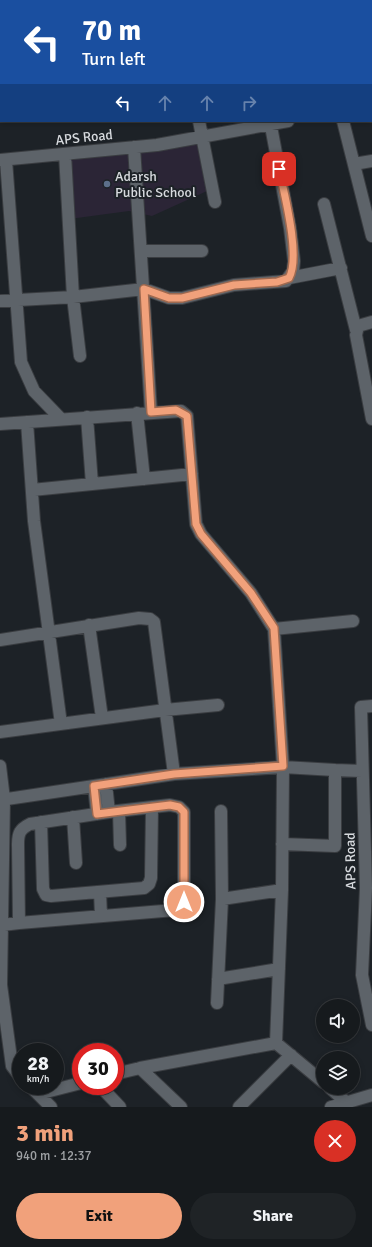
<!DOCTYPE html>
<html lang="en">
<head>
<meta charset="utf-8">
<style>
	body { margin:0; font-family:Signika,sans-serif; background:#1f2326; color:#f1f3f6; height:100vh; display:flex; flex-direction:column; font-size:15px; white-space:nowrap }
	* { box-sizing:border-box; margin:0 }
	p { font-size:13px; color:#9ea1a4 }
	.icon { flex:none; width:22px; height:22px; fill:none; stroke:currentColor; stroke-width:2; stroke-linecap:round; stroke-linejoin:round }
	.map { position:relative; height:1107px; overflow:hidden }
	.details { display:flex; flex-direction:column; background:#161a1d; flex:1 }
	.details>* { flex:none }
	.banner { position:absolute; left:0px; top:0px; width:372px; height:122px; box-shadow:0 2px 6px #0003,0 0 0 1px #35383b; background:#1a4fa0; color:#fff; overflow:hidden }
	.buttons { position:absolute; left:316px; top:999px; display:grid; gap:8px }
	.buttons a { display:grid; place-items:center; width:44px; height:44px; border-radius:50%; background:#161a1d; box-shadow:0 2px 6px #0003,0 0 0 1px #35383b; font-size:20px }
	.speed { position:absolute; left:12px; top:1043px; display:flex; gap:8px; font-size:20px; font-weight:700; text-align:center }
	.speed>* { display:grid; place-content:center; width:52px; height:52px; border-radius:50%; background:#161a1d; box-shadow:0 2px 6px #0003,0 0 0 1px #35383b; line-height:1 }
	.speed small { font-size:10px; font-weight:400 }
	.speed .limit { border:6px solid #d22; background:#fff; color:#111 }
	.pin { position:absolute; display:grid; place-items:center; width:34px; height:34px; color:#fff; margin:-17px; border-radius:8px; box-shadow:0 2px 6px #0006 }
	.me { position:absolute; width:44px; margin:-22px; rotate:0deg; stroke-linejoin:round; filter:drop-shadow(0 0 3px #0008) }
	.turn { display:flex; align-items:center; gap:14px; height:84px; padding:0 16px; font-size:18px }
	.turn .icon { width:52px; height:52px; stroke-width:2.5 }
	.turn b { display:block; font-size:28px; line-height:34px }
	.lanes { display:flex; align-items:center; height:38px; padding:0 16px; background:#0003; justify-content:center; gap:20px; direction:ltr }
	.lanes .off { opacity:.35 }
	.round { display:grid; place-items:center; flex:none; width:42px; height:42px; border-radius:21px; background:#1f2326 }
	.summary { display:flex; align-items:center; justify-content:space-between; height:68px; padding:0 16px }
	h1 { font-size:24px; font-weight:800; line-height:30px; color:#f1a17b }
	.button { display:flex; gap:8px; margin-top:auto; padding:8px 16px }
	.button a { flex:1; height:46px; border-radius:24px; background:#f1a17b; color:#111; font-size:16px; font-weight:800; line-height:46px; text-align:center }
	.button a+a { background:#1f2326; color:#f1f3f6 }
	.map>svg:first-child { display:block }
	.education { fill:#2b2536 }
	.lines { fill:none; stroke-linecap:round; stroke-linejoin:round }
	.minor-casing { stroke:#3a3d41; stroke-width:14 }
	.minor { stroke:#5d6369; stroke-width:12 }
	.route-casing { stroke:#9d6950; stroke-width:10 }
	.route { stroke:#f1a17b; stroke-width:7 }
	.service-dot { fill:#5c6f8a; stroke:#1d2227; stroke-width:1.5 }
	.labels { text-anchor:middle; stroke-width:4; stroke-linejoin:round; paint-order:stroke }
	.street-label { font-size:14px; fill:#d7dade; stroke:#1d2227 }
	.poi-label { font-size:14px; fill:#d7dade; stroke:#1d2227; text-anchor:start }
</style>
</head>
<body>
<div class="map">
<svg width="372" height="1107" viewBox="0 0 372 1107">
	<rect width="100%" height="100%" fill="#1d2227"/>
	<path class="education" d="M 198,144 L 207,191 L 152,216 L 129,211 L 62,220 L 60,157 L 160,150 Z"/>
	<g class="lines">
		<defs>
			<path id="minor" d="M 179,0 L 179,1
				M 248,0 L 248,1
				M 155,1 L 163,0
				M 371,108 L 372,107
				M 199,121 L 215,202
				M 343,121 L 372,236
				M 134,147 L 151,412
				M 65,154 L 73,297 L 80,356
				M 0,160 L 157,145 L 288,121
				M 6,160 L 21,362 L 34,391 L 61,419
				M 354,164 L 372,161
				M 324,204 L 356,330
				M 141,251 L 202,251
				M 289,278 L 341,268
				M 0,301 L 73,297 L 144,289 L 169,298 L 182,298 L 234,285 L 286,281 L 293,271 L 294,261 L 290,228 L 270,121
				M 372,322 L 358,326 L 356,335 L 372,419
				M 137,413 L 144,479
				M 87,417 L 92,484
				M 27,422 L 34,521 L 61,724
				M 0,424 L 181,411 L 187,416 L 196,524 L 201,534 L 251,593 L 274,629
				M 32,490 L 192,474
				M 89,625 L 102,718
				M 0,640 L 139,618 L 150,619 L 154,622 L 174,774
				M 372,706 L 361,707 L 366,888 L 362,975 L 372,1025
				M 0,732 L 165,710 L 218,705
				M 0,766 L 4,799 L 1,985 L 12,1066 L 21,1078
				M 106,784 L 109,812
				M 94,786 L 97,814
				M 0,800 L 174,774 L 283,767 L 335,770
				M 119,811 L 120,845
				M 73,817 L 76,863
				M 41,822 L 43,889 L 46,895 L 51,896 L 144,888 L 149,884 L 151,878 L 152,807
				M 282,844 L 335,846 L 335,770 L 362,771
				M 100,892 L 101,916
				M 222,899 L 282,890
				M 2,925 L 19,923 L 175,910 L 184,902 L 184,812 L 179,807 L 170,805 L 109,812 L 30,824 C 20,829 18,833 18,844 L 19,923
				M 218,979 L 279,969
				M 217,1003 L 222,899 L 221,811
				M 140,1068 L 181,1107
				M 115,1074 L 140,1068 L 276,1043
				M 323,1082 L 276,1043 L 282,890 L 283,767 L 274,629 L 353,621
				M 30,1086 L 51,1107
				M 100,1086 L 120,1107
				M 330,1088 L 346,1102
				M 38,1094 L 81,1083
				M 239,1107 L 291,1055
				M 331,1107 L 372,1095"/>
		</defs>
		<use href="#minor" class="minor-casing"/>
		<use href="#minor" class="minor"/>
	</g>
	<g class="lines">
		<defs>
			<path id="route" d="M 184,902 L 184,812 L 179,807 L 170,805 L 97,814 L 94,786 L 174,774 L 283,766 L 274,628 L 251,593 L 201,534 L 196,524 L 187,416 L 176,410 L 151,412 L 144,289 L 169,298 L 182,298 L 234,285 L 277,282 L 289,278 C 301,257 284,193 279,169"/>
		</defs>
		<use href="#route" class="route-casing"/>
		<use href="#route" class="route"/>
	</g>
	<circle class="service-dot" cx="107" cy="184" r="4"/>
	<g class="labels">
		<g class="street-label">
			<text transform="translate(84 137) rotate(-6)" y="5">APS Road</text>
			<text transform="translate(350 861) rotate(-91)" y="5">APS Road</text>
		</g>
		<g class="poi-label">
			<text x="115" y="181">Adarsh<tspan x="115" dy="16">Public School</tspan></text>
		</g>
	</g>
</svg>
<div class="buttons">
<a><svg class="icon" aria-label="sound" viewBox="0 0 24 24"><path d="M4 9h4l5-4v14l-5-4H4zM17 9q2 3 0 6"/></svg></a>
<a><svg class="icon" aria-label="layers" viewBox="0 0 24 24"><path d="M12 4l9 5-9 5-9-5zM3 14l9 5 9-5"/></svg></a>
</div>
<div class="speed"><div>28<small>km/h</small></div><div class="limit">30</div></div>
<div class="pin" style="left:279px;top:169px;background:#d93025"><svg class="icon" aria-label="arrive" viewBox="0 0 24 24"><path d="M6 21V4h12l-3 4 3 4H6"/></svg></div>
<svg class="me" style="left:184px;top:902px" viewBox="-20 -20 40 40"><circle r="17" fill="#f1a17b" stroke="#fff" stroke-width="3"/><path d="M0-11L8 9 0 5-8 9z" fill="#fff"/></svg>
<div class="banner">
<div class="turn"><svg class="icon" aria-label="left" viewBox="0 0 24 24"><path d="M17 20v-9H6M10 6l-5 5 5 5"/></svg><div><b>70 m</b>Turn left</div></div>
<div class="lanes"><svg class="icon" aria-label="left" viewBox="0 0 24 24"><path d="M17 20v-9H6M10 6l-5 5 5 5"/></svg><svg class="icon off" aria-label="ahead" viewBox="0 0 24 24"><path d="M12 20V5M6 11l6-6 6 6"/></svg><svg class="icon off" aria-label="ahead" viewBox="0 0 24 24"><path d="M12 20V5M6 11l6-6 6 6"/></svg><svg class="icon off" aria-label="right" viewBox="0 0 24 24"><path d="M7 20v-9h11M14 6l5 5-5 5"/></svg></div>
</div>
</div>
<section class="details">
<div class="summary"><div><h1>3 min</h1><p>940 m · 12:37</p></div><a class="round" style="background:#d93025;color:#fff"><svg class="icon" aria-label="close" viewBox="0 0 24 24"><path d="M6 6l12 12M18 6L6 18"/></svg></a></div>
<div class="button"><a>Exit</a><a>Share</a></div>
</section>
</body>
</html>
